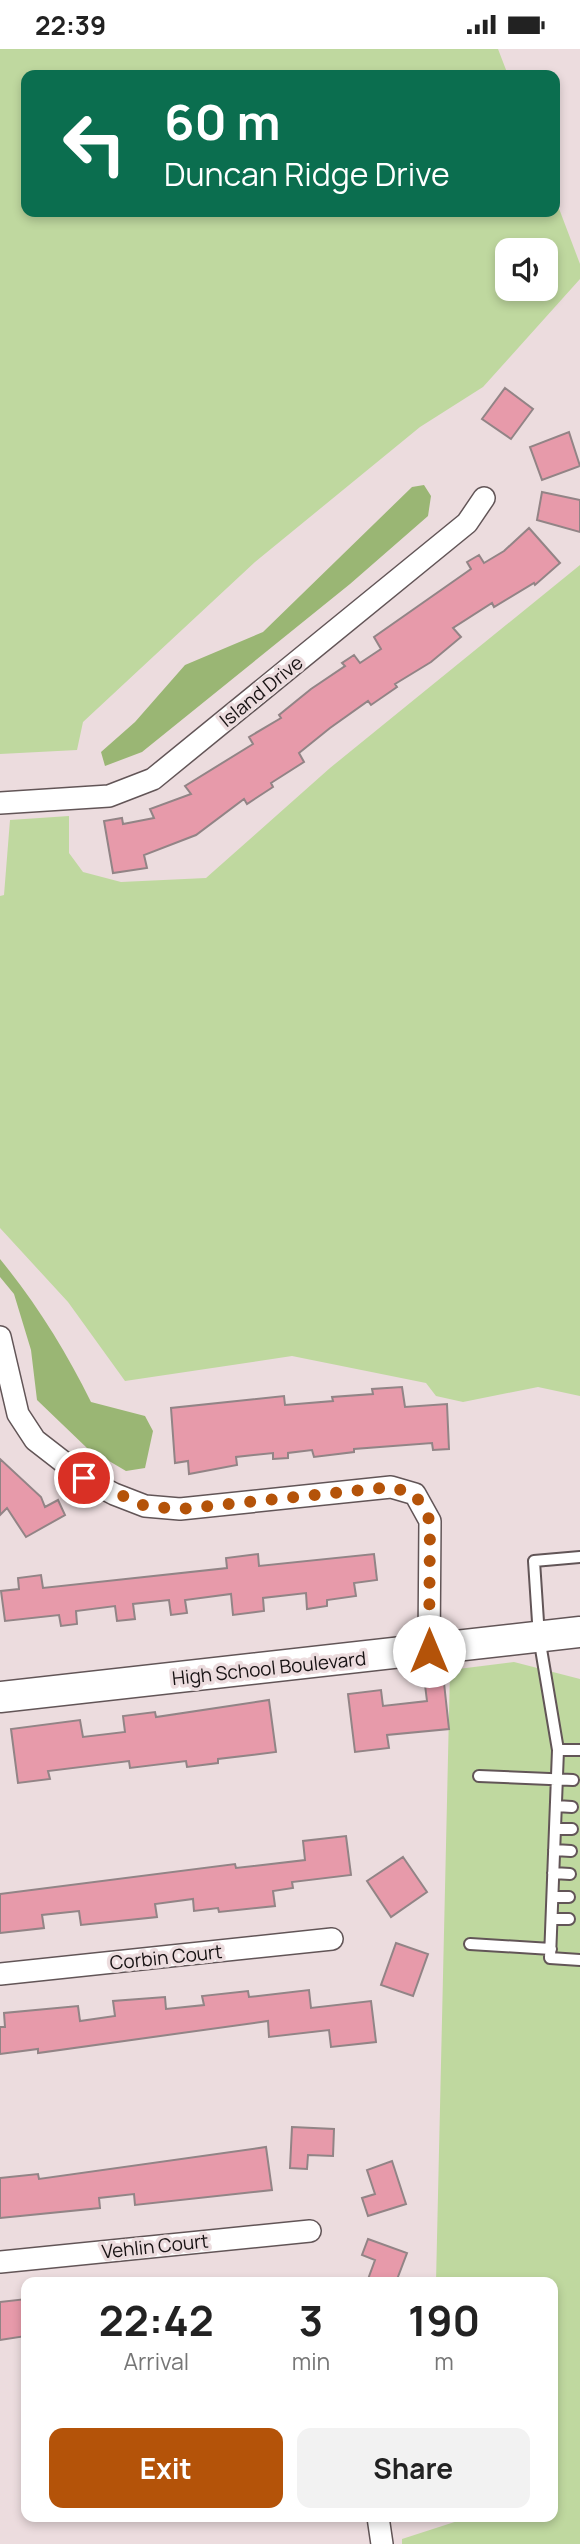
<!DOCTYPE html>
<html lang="en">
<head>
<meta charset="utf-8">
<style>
	body { margin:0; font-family:Manrope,sans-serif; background:#f2f2f2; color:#222; height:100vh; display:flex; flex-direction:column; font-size:26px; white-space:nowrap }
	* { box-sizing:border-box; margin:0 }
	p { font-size:23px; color:#767676 }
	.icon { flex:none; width:38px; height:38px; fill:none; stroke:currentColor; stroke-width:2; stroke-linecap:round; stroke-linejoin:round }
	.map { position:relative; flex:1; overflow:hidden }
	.side { position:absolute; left:21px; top:2228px; width:537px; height:245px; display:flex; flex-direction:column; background:#fff; border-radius:14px; box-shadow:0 4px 10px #0003 }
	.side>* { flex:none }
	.top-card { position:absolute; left:21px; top:21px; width:539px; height:147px; border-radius:14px; box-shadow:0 4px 10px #0003; background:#0b6e4f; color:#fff; overflow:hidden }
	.buttons { position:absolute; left:495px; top:189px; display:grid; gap:14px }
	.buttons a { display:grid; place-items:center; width:63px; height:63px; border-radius:14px; background:#fff; box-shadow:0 4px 10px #0003; font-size:35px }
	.pin { position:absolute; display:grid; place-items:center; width:60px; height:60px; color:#fff; margin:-30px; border:4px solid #fff; border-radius:50%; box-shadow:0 2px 7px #0007 }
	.me { position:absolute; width:77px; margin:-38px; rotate:0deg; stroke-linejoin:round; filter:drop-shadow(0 0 5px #0008) }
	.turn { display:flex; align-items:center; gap:24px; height:147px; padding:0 28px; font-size:32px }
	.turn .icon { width:91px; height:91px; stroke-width:2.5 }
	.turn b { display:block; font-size:49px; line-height:60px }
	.eta { display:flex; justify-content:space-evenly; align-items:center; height:119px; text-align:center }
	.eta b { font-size:42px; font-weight:700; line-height:49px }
	.primary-button { display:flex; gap:14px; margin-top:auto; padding:14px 28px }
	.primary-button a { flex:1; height:80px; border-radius:14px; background:#b45309; color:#fff; font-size:28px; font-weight:700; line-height:80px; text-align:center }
	.primary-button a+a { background:#f2f2f2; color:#222 }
	.status { display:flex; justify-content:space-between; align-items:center; height:49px; padding:0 35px; background:#fff; direction:ltr }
	.status svg { height:19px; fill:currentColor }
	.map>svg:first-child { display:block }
	.green { fill:#bfd89f; fill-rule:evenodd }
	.water { fill:#9ab674 }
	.building { fill:#e79aaa; stroke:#928486; stroke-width:2 }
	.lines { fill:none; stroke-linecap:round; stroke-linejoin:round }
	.lane-casing { stroke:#625557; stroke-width:14 }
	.street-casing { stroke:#625557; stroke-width:24 }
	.secondary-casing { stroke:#625557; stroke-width:33 }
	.lane { stroke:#fff; stroke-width:10 }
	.street { stroke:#fff; stroke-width:21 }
	.secondary { stroke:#fff; stroke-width:30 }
	.route { stroke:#b45309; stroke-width:12; stroke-dasharray:0 21.6 }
	.labels { text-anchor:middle; stroke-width:7; stroke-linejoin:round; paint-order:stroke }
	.street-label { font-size:19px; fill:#171213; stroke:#ecdcde }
</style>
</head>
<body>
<div class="status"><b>22:39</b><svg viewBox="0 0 49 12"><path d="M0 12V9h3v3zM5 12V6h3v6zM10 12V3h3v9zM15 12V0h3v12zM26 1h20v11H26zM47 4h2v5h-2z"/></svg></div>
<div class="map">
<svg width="580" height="2495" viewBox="0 0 580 2495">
	<rect width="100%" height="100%" fill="#ecdcde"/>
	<path class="green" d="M 0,0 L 498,0 L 508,26 L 26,26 L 26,163 L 555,163 L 555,149 L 580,215 L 580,230 L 483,338 L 420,378 L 255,513 L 83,673 L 77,701 L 0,705 ZM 508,201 L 546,201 L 546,240 L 508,240 Z
		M 580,516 L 580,1347 L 538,1338 L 463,1353 L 436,1347 L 426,1334 L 292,1307 L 125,1332 L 68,1253 L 0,1179 L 0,847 L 4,846 L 10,771 L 69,767 L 69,804 L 83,823 L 121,833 L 206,829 L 330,719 Z
		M 514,1613 L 580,1630 L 580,2495 L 402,2495 L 402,2490 L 470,2468 L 553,2468 L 553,2233 L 436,2233 L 450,1621 Z"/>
	<path class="water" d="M 424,436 L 431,447 L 428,467 L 350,535 L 142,703 L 105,717 L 101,703 L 135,673 L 185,616 L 263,583 L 412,438 Z
		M 0,1210 C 36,1254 66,1302 91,1353 L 145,1367 L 153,1382 L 145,1419 L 126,1422 L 87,1399 L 37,1351 L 31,1301 L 14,1245 L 0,1228 Z"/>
	<path class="building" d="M 505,339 L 533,360 L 511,390 L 482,370 Z
		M 569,383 L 580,417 L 542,431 L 530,398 Z
		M 542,443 L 580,451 L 580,483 L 537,471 Z
		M 529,479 L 560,514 L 535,536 L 534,534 L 494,558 L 492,554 L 453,579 L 461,588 L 431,613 L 395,635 L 397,638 L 371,656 L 368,652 L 330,679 L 299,704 L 304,713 L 271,734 L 273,738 L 247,755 L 244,750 L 196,786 L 144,806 L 147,819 L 113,824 L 104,772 L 122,769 L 123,775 L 154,769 L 150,760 L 191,745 L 185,737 L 253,695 L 249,688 L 281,669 L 279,666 L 311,640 L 345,617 L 342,614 L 354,606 L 360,614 L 381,600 L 374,588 L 471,520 L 467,513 L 479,506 L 484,514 L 504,502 Z
		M 402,1338 L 405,1358 L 447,1355 L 449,1400 L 433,1401 L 432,1394 L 354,1400 L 354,1403 L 314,1408 L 312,1401 L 288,1404 L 288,1409 L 273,1410 L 273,1404 L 236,1408 L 237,1416 L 189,1425 L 188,1412 L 175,1414 L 171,1359 L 284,1347 L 285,1356 L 333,1352 L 332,1348 L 373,1345 L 372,1340 Z
		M 0,1410 L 41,1448 L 45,1458 L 58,1451 L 65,1466 L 26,1488 L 7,1459 L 0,1466 Z
		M 258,1505 L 259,1517 L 374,1505 L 377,1531 L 354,1534 L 356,1547 L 327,1551 L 327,1557 L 307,1560 L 306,1544 L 263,1549 L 264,1562 L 233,1566 L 231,1545 L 185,1551 L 187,1564 L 171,1566 L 169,1551 L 133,1555 L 135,1570 L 117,1572 L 115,1557 L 76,1562 L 77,1575 L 61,1577 L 59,1566 L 5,1572 L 1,1542 L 19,1540 L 18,1529 L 41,1526 L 43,1539 L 227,1519 L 226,1509 Z
		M 444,1634 L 449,1680 L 387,1686 L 389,1699 L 355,1703 L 348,1645 L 381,1641 L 383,1657 L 427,1652 L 425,1636 Z
		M 269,1651 L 276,1703 L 218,1710 L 218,1714 L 187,1718 L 186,1712 L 130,1719 L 129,1712 L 48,1722 L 50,1730 L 18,1734 L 11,1680 L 80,1671 L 83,1688 L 125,1683 L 123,1667 L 155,1663 L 156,1668 Z
		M 346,1787 L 351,1826 L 292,1833 L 293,1839 L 273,1842 L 275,1857 L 219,1863 L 218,1859 L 194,1862 L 193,1850 L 155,1855 L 157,1868 L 81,1876 L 79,1862 L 42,1866 L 44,1879 L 0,1884 L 0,1845 L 235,1815 L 236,1819 L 305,1811 L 303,1792 Z
		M 403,1808 L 427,1843 L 391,1868 L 367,1832 Z
		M 396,1894 L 428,1905 L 413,1947 L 381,1936 Z
		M 309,1941 L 311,1959 L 371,1952 L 376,1993 L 331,1998 L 329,1981 L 269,1988 L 268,1972 L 38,2004 L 38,2000 L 0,2005 L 0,1978 L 5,1978 L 4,1964 L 78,1957 L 80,1972 L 115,1967 L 113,1952 L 165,1948 L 166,1960 L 204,1956 L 202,1947 L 248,1942 L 249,1948 Z
		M 292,2078 L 334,2080 L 333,2107 L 308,2106 L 307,2120 L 290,2119 Z
		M 266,2098 L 272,2141 L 135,2156 L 134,2145 L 99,2149 L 100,2159 L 0,2169 L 0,2129 L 38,2125 L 39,2130 Z
		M 392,2112 L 406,2155 L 368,2167 L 362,2149 L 375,2145 L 367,2121 Z
		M 368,2190 L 407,2204 L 396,2233 L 367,2233 L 375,2211 L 362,2206 Z
		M 26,2250 L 26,2287 L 0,2291 L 0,2253 Z"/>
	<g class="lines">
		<defs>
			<path id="lane" d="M 580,1508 L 534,1512 L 539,1588 L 558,1701 L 550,1909 L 580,1911
				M 558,1701 L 580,1701
				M 479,1727 L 573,1731
				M 556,1757 L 572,1758
				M 555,1780 L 572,1780
				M 554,1801 L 571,1802
				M 553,1824 L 570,1825
				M 553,1848 L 569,1848
				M 552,1870 L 569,1870
				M 470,1895 L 551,1900"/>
			<path id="street" d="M 0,754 L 109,747 L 153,730 L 467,474 L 484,449
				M 0,1288 L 18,1365 L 35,1391 L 84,1429 L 114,1445 L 145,1457 L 180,1460 L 391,1438 L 415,1445 L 430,1472 L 429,1602
				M 0,1925 L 332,1890
				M 0,2213 L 310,2182
				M 378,2468 L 382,2495"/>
			<path id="secondary" d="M 0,1648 L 580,1583"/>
		</defs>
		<use href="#lane" class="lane-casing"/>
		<use href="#street" class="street-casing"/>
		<use href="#secondary" class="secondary-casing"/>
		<use href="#lane" class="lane"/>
		<use href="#street" class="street"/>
		<use href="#secondary" class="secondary"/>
	</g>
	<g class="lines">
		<path class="route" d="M 84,1429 L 145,1457 L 180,1460 L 391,1438 L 415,1445 L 430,1472 L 429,1602"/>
	</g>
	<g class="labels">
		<g class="street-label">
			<text transform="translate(261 642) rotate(-39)" y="7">Island Drive</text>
			<text transform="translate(269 1619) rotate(-6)" y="7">High School Boulevard</text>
			<text transform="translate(166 1908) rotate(-6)" y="7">Corbin Court</text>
			<text transform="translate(155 2197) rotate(-6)" y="7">Vehlin Court</text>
		</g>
	</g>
</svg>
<div class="buttons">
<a><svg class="icon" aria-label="sound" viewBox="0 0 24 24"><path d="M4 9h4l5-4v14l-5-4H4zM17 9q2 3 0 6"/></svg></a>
</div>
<div class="pin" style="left:84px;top:1429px;background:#d93025"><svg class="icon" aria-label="arrive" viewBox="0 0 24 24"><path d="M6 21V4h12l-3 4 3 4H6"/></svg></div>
<svg class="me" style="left:429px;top:1602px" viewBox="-20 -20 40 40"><circle r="19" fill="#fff"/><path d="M0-13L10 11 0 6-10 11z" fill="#b45309"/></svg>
<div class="top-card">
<div class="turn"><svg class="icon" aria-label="left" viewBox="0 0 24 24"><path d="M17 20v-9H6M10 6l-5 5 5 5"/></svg><div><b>60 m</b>Duncan Ridge Drive</div></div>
</div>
<section class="side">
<div class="eta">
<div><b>22:42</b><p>Arrival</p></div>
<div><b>3</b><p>min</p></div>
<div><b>190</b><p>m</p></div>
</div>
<div class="primary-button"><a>Exit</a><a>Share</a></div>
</section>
</div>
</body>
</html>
